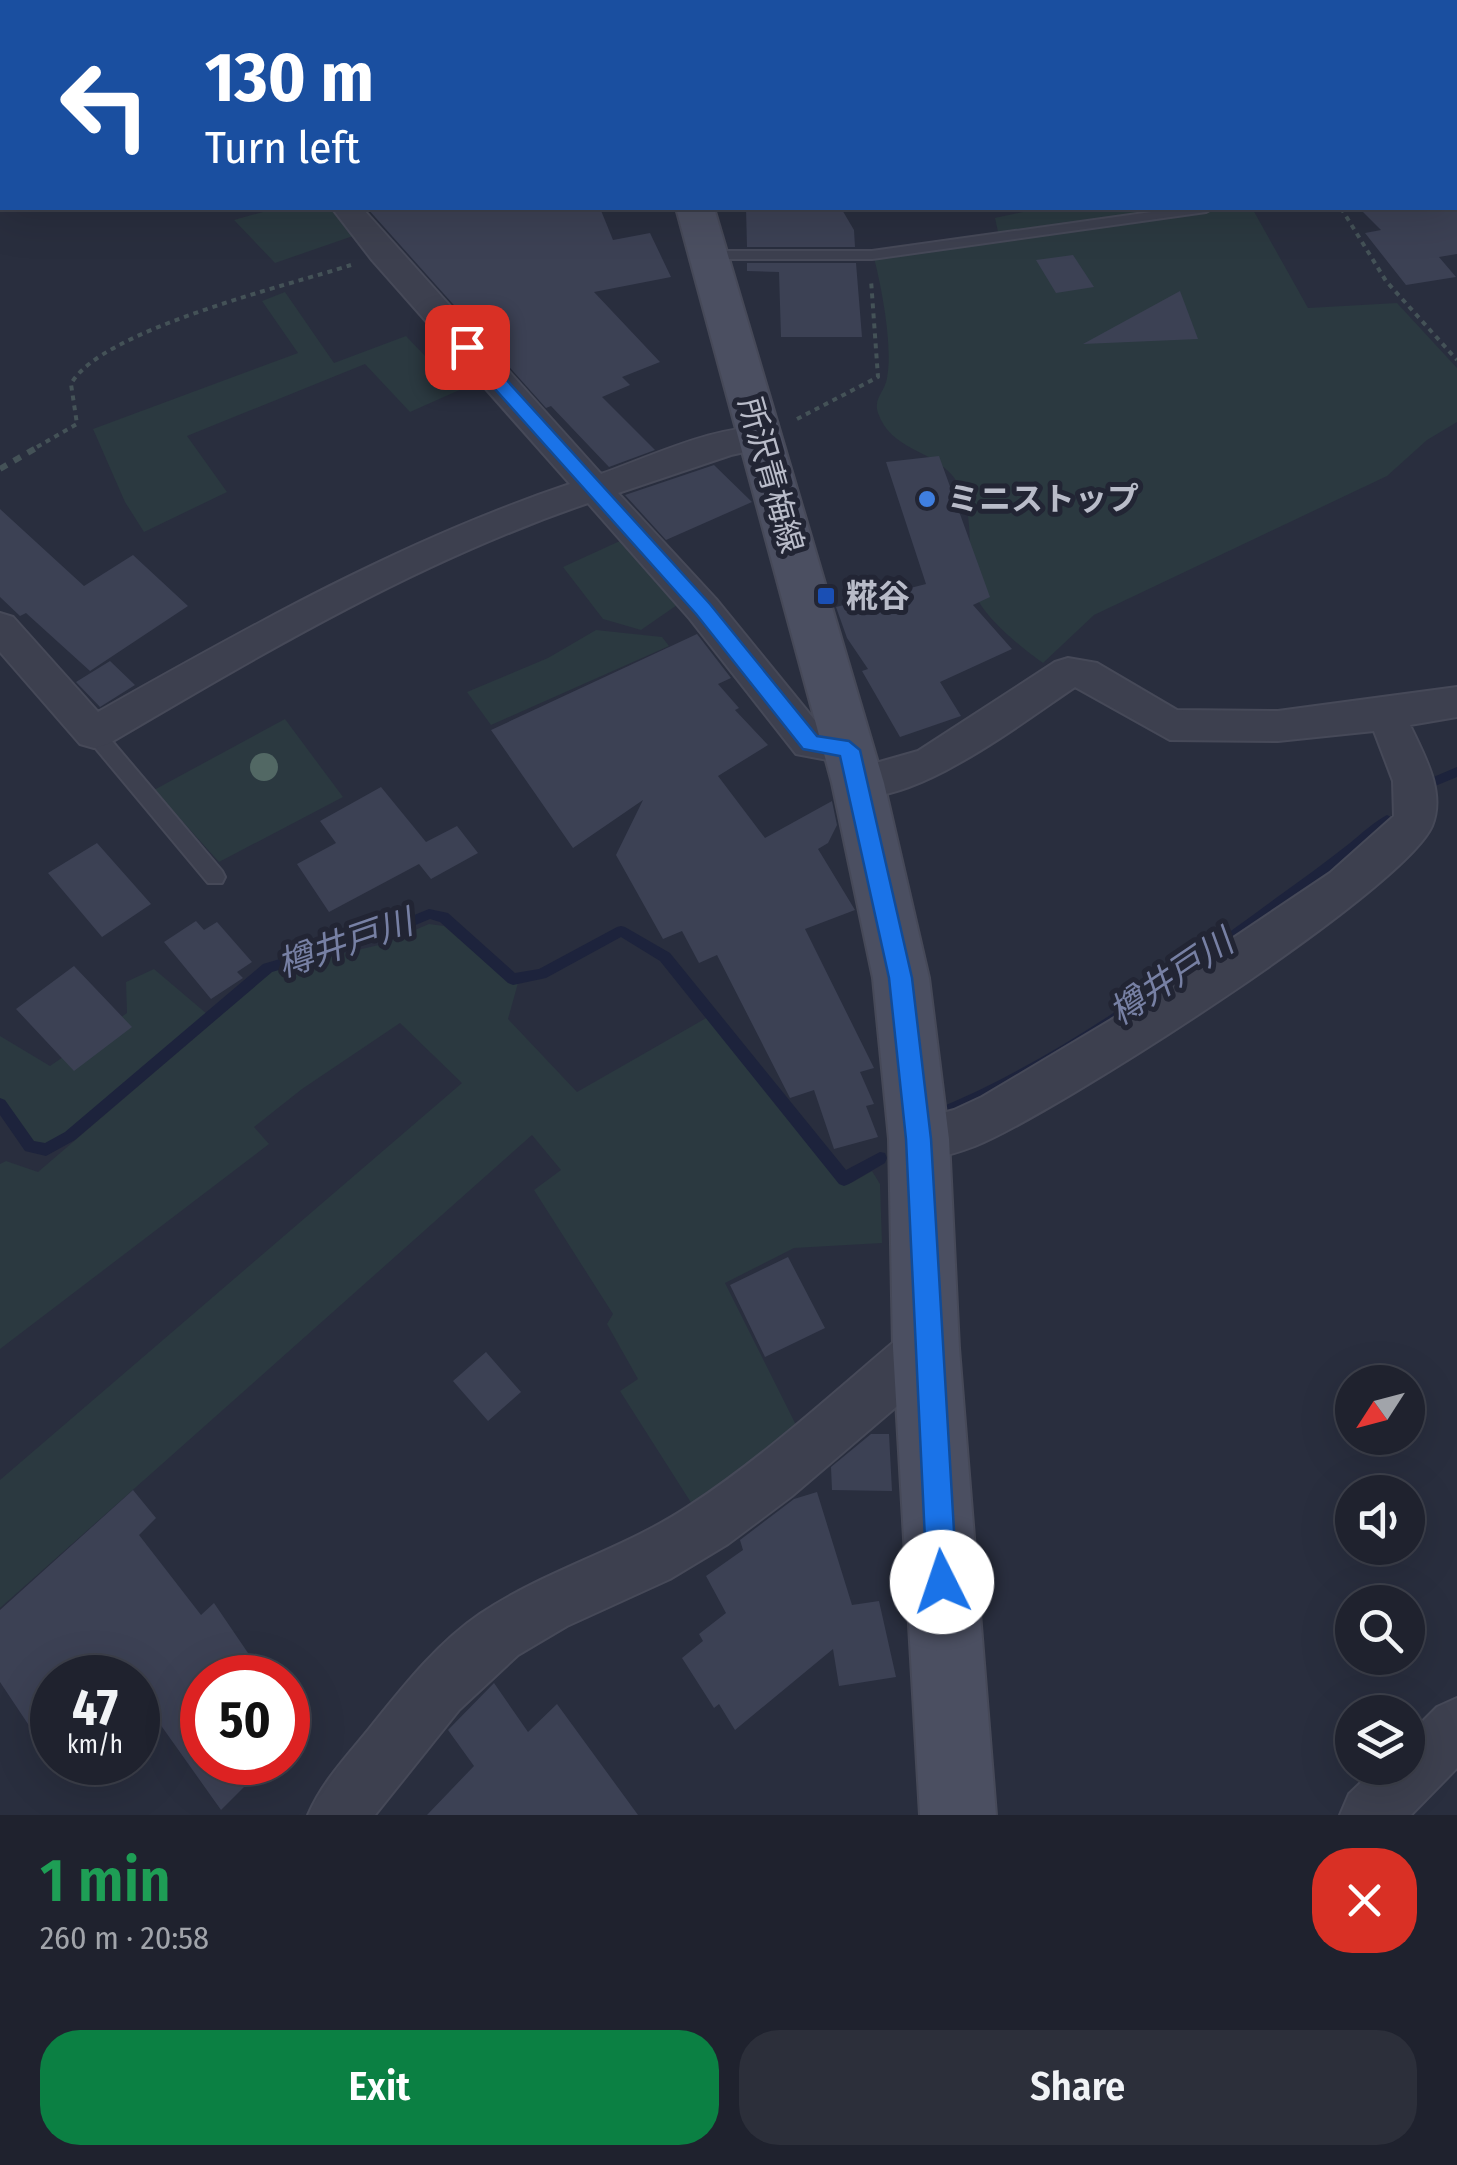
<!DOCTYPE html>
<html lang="en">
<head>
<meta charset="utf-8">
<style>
	body { margin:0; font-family:"Fira Sans Condensed","Noto Sans JP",sans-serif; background:#2c2f3a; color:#f1f3f6; height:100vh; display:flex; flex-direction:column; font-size:38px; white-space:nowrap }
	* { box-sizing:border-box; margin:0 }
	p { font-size:32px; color:#a1a4aa }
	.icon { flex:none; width:55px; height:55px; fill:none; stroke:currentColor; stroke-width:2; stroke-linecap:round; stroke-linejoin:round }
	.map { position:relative; height:1815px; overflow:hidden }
	.panel { display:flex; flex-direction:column; background:#1f222e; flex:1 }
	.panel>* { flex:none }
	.hud { position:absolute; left:0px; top:0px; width:1458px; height:210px; box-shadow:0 10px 40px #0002,0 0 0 2px #3c3f4a; background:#1a4fa0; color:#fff; overflow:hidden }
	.needle { width:65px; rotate:234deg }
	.buttons { position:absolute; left:1335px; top:1365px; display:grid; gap:20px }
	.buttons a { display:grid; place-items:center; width:90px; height:90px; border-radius:50%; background:#1f222e; box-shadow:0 10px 40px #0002,0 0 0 2px #3c3f4a; font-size:50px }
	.speed { position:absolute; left:30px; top:1655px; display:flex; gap:20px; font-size:50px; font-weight:700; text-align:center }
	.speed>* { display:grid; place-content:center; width:130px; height:130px; border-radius:50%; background:#1f222e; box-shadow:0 10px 40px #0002,0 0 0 2px #3c3f4a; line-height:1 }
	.speed small { font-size:25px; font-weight:400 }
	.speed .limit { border:15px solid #d22; background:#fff; color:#111 }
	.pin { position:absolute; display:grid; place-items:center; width:85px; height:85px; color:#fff; margin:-42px; border-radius:20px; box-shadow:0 5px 15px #0006 }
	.me { position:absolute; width:110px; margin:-55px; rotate:356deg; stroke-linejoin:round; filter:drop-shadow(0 0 8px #0008) }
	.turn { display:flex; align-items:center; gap:35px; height:210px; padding:0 40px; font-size:45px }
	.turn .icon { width:130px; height:130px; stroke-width:2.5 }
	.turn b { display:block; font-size:70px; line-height:85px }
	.round { display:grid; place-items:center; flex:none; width:105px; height:105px; border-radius:40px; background:#2c2f3a }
	.overview { display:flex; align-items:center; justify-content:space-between; height:170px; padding:0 40px }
	h1 { font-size:60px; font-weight:600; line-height:75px; color:#1e9e55 }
	.button { display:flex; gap:20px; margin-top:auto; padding:20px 40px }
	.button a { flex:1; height:115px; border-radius:40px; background:#0b8043; color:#fff; font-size:40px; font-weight:600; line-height:115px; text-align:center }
	.button a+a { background:#2c2f3a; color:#f1f3f6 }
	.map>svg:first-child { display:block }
	.green { fill:#2b3940 }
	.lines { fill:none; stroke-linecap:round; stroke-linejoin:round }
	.stream { fill:#1d233c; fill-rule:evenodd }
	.building { fill:#3c4154 }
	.service-casing { stroke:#464958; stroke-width:4 }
	.minor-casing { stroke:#464958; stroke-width:4 }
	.secondary-casing { stroke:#464958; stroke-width:4 }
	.path-far1 { stroke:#445257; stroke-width:4; stroke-dasharray:5 5; stroke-linecap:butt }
	.path { stroke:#445257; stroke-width:6; stroke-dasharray:8 8; stroke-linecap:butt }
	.service { fill:#3d404f; fill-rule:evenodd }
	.minor { fill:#3d404f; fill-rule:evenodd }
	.secondary { fill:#4b4f61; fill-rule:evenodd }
	.tree { fill:#526864 }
	.route { fill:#1a73e8; stroke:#114b97; stroke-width:2.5 }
	.shop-dot { fill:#3f7fe0; stroke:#222534; stroke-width:4 }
	.transit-dot { fill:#1a4fb4; stroke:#222534; stroke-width:4 }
	.labels { text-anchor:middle; stroke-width:10; stroke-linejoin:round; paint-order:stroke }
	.street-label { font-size:32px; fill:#b9bcc9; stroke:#222534 }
	.poi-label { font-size:32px; font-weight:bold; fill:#b9bcc9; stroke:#222534; text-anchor:start }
	.water-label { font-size:35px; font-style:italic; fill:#7780a4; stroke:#222534 }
</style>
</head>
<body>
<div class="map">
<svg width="1457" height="1815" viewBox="0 0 1457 1815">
	<rect width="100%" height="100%" fill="#292e3e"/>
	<path class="green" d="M 277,208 L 332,208 L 353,236 L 275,263 L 234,220 Z
		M 1041,208 L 1252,208 L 1308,308 L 1397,303 L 1457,368 L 1457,422 L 1427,440 L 1387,476 L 1094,615 L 1043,663 C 1024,650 981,615 975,593 C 964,557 979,509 952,475 C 930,449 891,450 878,413 C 873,398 885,392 887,378 C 893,347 882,289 874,258 L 998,232 L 995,218 Z
		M 285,292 L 334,363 L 406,336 L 425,356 L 449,346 L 482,380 L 410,412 L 365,364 L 187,436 L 227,492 L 144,532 L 125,502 L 93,429 L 298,353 L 262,301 Z
		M 622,540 L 677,605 L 641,630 L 603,619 L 563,567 Z
		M 596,630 L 662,637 L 669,646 L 491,725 L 467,692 L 548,658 Z
		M 285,719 L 343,797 L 219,862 L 154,790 Z
		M 429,924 L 444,926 L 510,983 L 518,983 L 508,1019 L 577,1092 L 708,1017 L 840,1183 L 851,1183 L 872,1171 L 880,1184 L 882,1243 L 794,1248 L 725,1283 L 799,1431 L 697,1512 L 620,1391 L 638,1379 L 607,1324 L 613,1314 L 534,1190 L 561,1170 L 532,1135 L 0,1608 L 0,1480 L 462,1083 L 400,1023 L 302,1089 L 254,1127 L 269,1144 L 0,1349 L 0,1164 L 6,1161 L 38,1172 L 275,969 L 379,945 Z
		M 154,969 L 207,1014 L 73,1129 L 49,1145 L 33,1142 L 0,1098 L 0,1036 L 50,1066 L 127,1013 L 126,982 Z"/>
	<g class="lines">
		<path class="stream" d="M 1457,767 L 1457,777 L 1428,789 L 1424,787 L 1422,784 L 1424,781 Z
			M 1387,815 L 1391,817 L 1393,820 L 1391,823 C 1330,873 1266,919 1202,965 C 1121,1022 1039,1079 947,1117 L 942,1119 L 937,1117 L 935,1113 L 937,1109 C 1060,1058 1169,976 1276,898 C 1301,880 1326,862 1350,843 C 1362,833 1374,822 1387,815 Z
			M 429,909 L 448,913 L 515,973 L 539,969 L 617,927 L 621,926 L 625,927 L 670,953 L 846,1170 L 880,1152 L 885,1153 L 887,1158 L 885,1163 L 849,1184 L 844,1186 L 839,1184 L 660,961 L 621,937 L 546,978 L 513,985 L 508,983 L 440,922 L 430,919 L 377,941 L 272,972 L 75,1140 L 46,1156 L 25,1151 L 0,1115 L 0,1098 L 5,1100 L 34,1141 L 45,1143 L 65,1132 L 263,964 L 375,931 Z"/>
	</g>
	<path class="building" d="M 367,208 L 600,208 L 613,240 L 650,233 L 671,277 L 594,292 L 660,362 L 622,377 L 630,385 L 602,397 L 655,450 L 609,467 L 551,406 L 546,408 Z
		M 746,208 L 841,208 L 854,230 L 855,247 L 747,247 Z
		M 1359,208 L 1457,208 L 1457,254 L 1439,257 L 1456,277 L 1406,285 L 1365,233 L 1381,230 Z
		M 1073,255 L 1094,287 L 1056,293 L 1036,260 Z
		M 747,263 L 856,263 L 862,337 L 781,337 L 779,272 L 747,271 Z
		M 1180,291 L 1198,339 L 1083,344 Z
		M 939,456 L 990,597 L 973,605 L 1012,649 L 940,682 L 961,716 L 900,737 L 862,671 L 868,669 L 847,638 L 836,607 L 926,584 L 886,462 Z
		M 714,465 L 752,502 L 666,540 L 625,495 Z
		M 0,509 L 84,586 L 133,555 L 188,606 L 90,671 L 26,613 L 20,616 L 0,597 Z
		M 697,634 L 731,678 L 718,684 L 739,708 L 735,710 L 768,745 L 718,776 L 765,838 L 832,801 L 837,825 L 828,843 L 818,849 L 855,910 L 805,929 L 874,1068 L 860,1072 L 874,1104 L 866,1106 L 878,1137 L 834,1149 L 814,1090 L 790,1098 L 717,955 L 699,963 L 682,931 L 663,939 L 616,855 L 643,800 L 573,848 L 491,730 Z
		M 110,661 L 135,685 L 100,707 L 76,682 Z
		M 381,787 L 426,842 L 457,826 L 478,853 L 431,879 L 419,864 L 329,912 L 297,864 L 336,843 L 320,821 Z
		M 97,843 L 151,904 L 102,937 L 48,873 Z
		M 196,921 L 204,930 L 217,922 L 252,962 L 237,972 L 243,978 L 211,999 L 164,942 Z
		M 74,966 L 132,1027 L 74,1071 L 16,1009 Z
		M 788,1257 L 825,1328 L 765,1357 L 730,1285 Z
		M 486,1352 L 521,1392 L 488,1421 L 453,1381 Z
		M 871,1434 L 889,1434 L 892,1491 L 832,1490 L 831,1467 Z
		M 133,1490 L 156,1518 L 139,1535 L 201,1615 L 214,1603 L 265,1678 L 202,1678 L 202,1762 L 269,1762 L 221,1810 L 138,1693 L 138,1678 L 126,1678 L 111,1656 L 88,1678 L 52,1678 L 52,1711 L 32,1730 L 0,1682 L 0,1610 Z
		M 817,1492 L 852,1605 L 879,1601 L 896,1677 L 839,1686 L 833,1649 L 735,1730 L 719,1704 L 714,1708 L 682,1658 L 703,1641 L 699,1634 L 726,1613 L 706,1576 L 743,1550 L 740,1540 L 794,1499 Z
		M 494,1683 L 528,1732 L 557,1704 L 638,1815 L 427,1815 L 474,1766 L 448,1730 Z"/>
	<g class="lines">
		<defs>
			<path id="service" d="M 1455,155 L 1457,155 L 1455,164 Z
				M 1180,208 L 1213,208 L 1206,212 L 872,259 L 708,259 L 701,255 L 708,251 L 872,251 Z
				M 94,726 L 101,728 L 222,871 L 225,877 L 222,883 L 208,883 L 87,738 L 85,733 L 87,728 Z"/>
			<path id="minor" d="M 155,0 L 182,0 L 184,2 L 157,2 Z
				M 587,0 L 628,0 L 630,2 L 589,2 Z
				M 332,208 L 362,208 L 601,474 C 643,460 730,418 772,430 L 777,438 L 772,446 L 731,455 L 618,493 L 716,599 L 822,729 L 863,738 L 869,749 L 863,760 L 849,764 L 796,754 L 690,619 L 588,503 C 416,562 263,653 108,744 L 94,748 L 80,744 L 0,652 L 0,613 L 13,617 L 98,712 C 252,625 403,540 570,484 L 372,260 Z
				M 1068,658 L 1097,663 L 1177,710 L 1278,711 L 1457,687 L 1457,717 L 1410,725 C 1424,755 1446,792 1432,826 C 1403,892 1052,1115 975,1146 C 951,1155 927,1163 902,1154 L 896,1139 L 902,1124 L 954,1110 L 982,1097 L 1111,1020 L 1330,873 L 1394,816 L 1393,781 L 1374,731 L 1278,741 L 1170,740 L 1075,687 C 1024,721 905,814 844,794 L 838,783 L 844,772 L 918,751 L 1055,662 Z
				M 926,1323 L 944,1330 L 951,1348 L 944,1366 L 792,1496 L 728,1544 L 670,1579 L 567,1626 L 518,1655 L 459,1710 L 375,1815 L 308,1815 C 322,1782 347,1756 369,1729 C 402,1688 436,1644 480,1614 C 545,1570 623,1550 689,1506 C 767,1455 836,1390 908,1330 Z
				M 1457,1698 L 1457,1768 L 1411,1815 L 1340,1815 L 1349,1794 L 1376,1768 L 1408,1768 L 1408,1736 L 1437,1707 Z"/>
			<path id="secondary" d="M 621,0 L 655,0 L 656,2 L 623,2 Z
				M 676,208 L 714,208 L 884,783 L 929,978 L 949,1139 L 959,1348 L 996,1815 L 920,1815 L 893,1348 L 889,1139 L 873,978 L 832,783 Z"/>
		</defs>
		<use href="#service" class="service-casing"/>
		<use href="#minor" class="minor-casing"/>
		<use href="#secondary" class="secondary-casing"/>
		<path class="path-far1" d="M 1341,208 L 1386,281 L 1457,360
			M 797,419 L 878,377 L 871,280
			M 37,447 L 77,424 L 71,384 C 100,330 290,285 351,265"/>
		<path class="path" d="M 0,469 L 41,445"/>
		<use href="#service" class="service"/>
		<use href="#minor" class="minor"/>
		<use href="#secondary" class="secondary"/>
	</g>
	<circle class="tree" cx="264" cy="767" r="14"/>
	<path class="route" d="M 461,343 L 473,343 L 710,604 L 817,736 L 849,741 L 860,750 L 912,978 L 931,1139 L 957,1582 L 952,1592 L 942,1596 L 932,1592 L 927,1582 L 906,1139 L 889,978 L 840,756 L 803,749 L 696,614 L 461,351 Z"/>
	<circle class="shop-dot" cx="927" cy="499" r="10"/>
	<rect class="transit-dot" x="816" y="586" width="20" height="20" rx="5"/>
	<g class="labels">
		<g class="street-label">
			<text transform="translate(771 475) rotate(74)" y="11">所沢青梅線</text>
		</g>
		<g class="poi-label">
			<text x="947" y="510">ミニストップ</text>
			<text x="846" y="607">糀谷</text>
		</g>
		<g class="water-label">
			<text transform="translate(345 943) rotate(-19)" y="12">樽井戸川</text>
			<text transform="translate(1171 977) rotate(-34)" y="12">樽井戸川</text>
		</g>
	</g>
</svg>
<div class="buttons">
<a><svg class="needle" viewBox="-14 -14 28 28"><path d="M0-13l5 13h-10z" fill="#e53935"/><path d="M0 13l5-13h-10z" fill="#a1a4aa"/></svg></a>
<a><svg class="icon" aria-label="sound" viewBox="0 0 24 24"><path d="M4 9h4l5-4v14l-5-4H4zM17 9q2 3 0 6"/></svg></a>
<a><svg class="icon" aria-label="search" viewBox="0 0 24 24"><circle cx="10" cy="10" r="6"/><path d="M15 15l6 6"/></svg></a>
<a><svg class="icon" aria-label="layers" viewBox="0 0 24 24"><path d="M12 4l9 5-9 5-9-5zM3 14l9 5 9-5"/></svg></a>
</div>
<div class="speed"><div>47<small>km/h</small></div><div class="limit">50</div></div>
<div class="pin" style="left:467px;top:347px;background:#d93025"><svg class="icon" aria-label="arrive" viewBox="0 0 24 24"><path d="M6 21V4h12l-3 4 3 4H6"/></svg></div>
<svg class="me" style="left:942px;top:1582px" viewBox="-20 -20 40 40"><circle r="19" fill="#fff"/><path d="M0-13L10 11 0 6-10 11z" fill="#1a73e8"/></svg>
<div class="hud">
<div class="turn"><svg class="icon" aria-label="left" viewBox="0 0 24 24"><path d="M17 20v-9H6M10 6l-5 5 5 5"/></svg><div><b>130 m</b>Turn left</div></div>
</div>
</div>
<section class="panel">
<div class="overview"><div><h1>1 min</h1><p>260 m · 20:58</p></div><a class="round" style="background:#d93025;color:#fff"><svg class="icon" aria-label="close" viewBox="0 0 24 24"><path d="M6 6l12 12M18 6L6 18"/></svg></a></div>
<div class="button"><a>Exit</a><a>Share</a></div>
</section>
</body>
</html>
